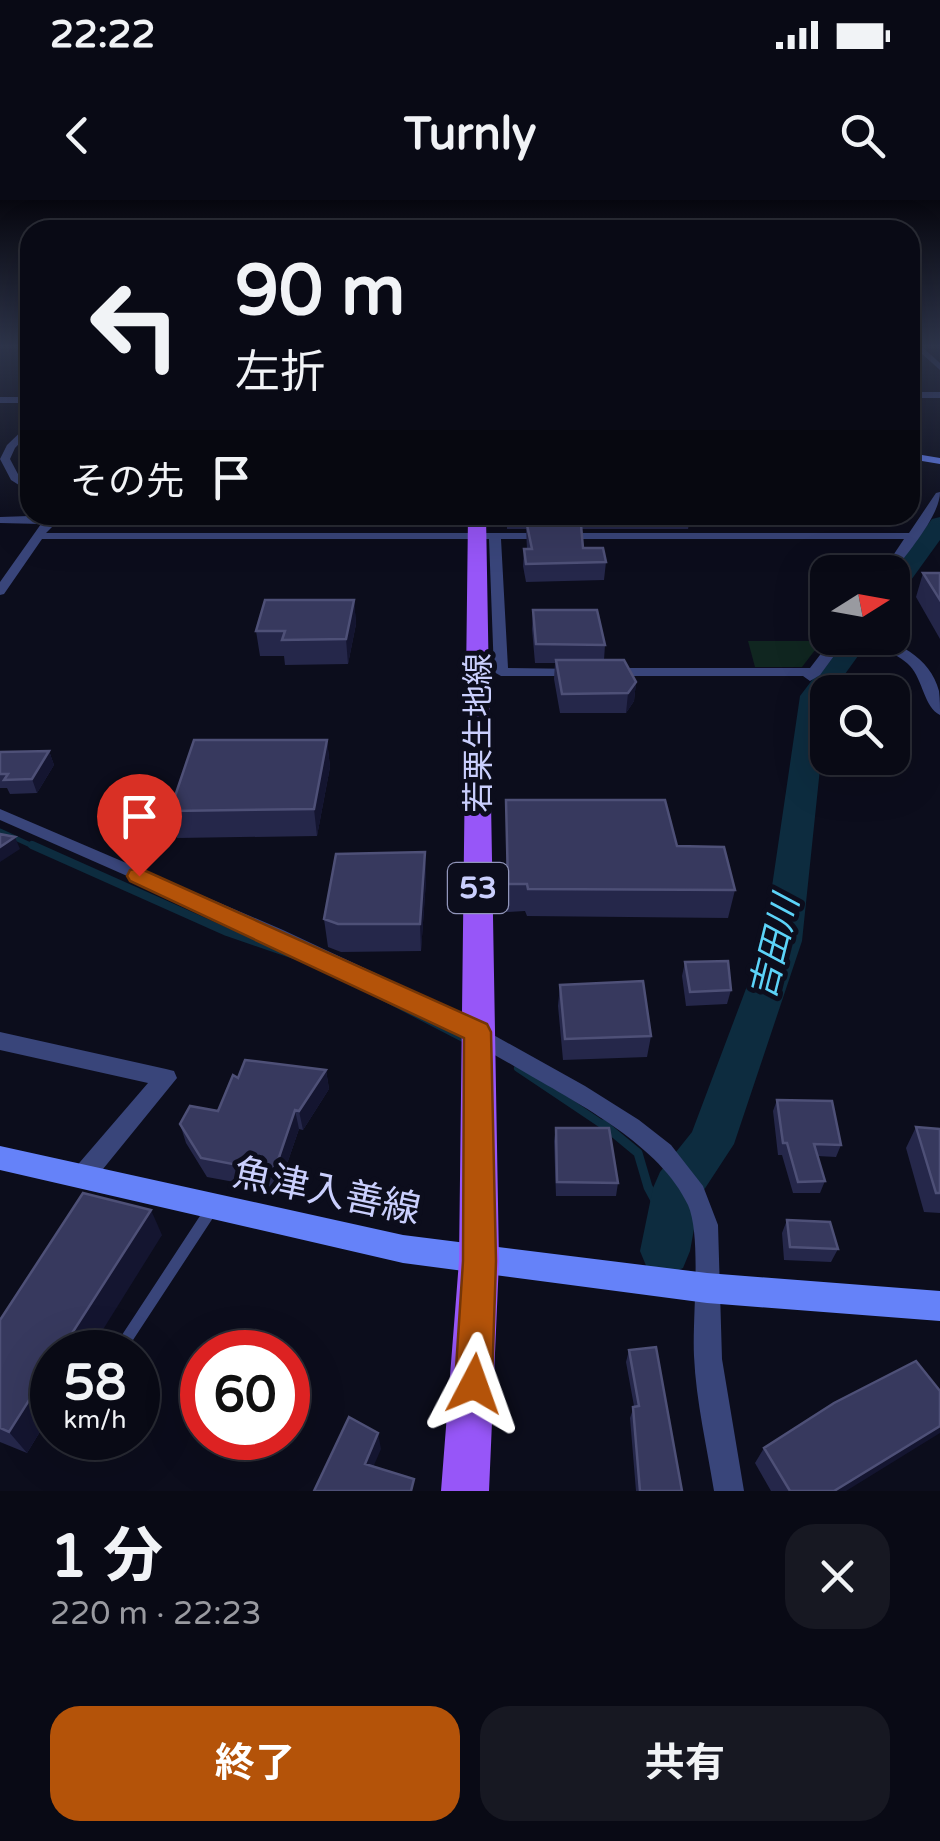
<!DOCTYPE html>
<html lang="ja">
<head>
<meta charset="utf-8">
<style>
	body { margin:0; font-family:"Varela Round","Noto Sans JP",sans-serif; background:#171822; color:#f1f3f6; height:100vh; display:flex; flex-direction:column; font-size:38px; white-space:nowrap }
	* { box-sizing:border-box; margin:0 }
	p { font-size:32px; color:#999aa0 }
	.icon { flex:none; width:55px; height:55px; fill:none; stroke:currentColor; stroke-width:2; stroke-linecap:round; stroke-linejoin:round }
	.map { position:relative; height:1291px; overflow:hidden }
	.side { display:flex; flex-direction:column; background:#090a15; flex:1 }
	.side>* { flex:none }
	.hud { position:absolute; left:20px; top:20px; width:900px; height:305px; border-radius:30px; box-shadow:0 10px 40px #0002,0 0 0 2px #292b34; background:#090a15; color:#f1f3f6; overflow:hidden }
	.needle { width:65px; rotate:79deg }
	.tools { position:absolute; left:810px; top:355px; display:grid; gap:20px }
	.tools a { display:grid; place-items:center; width:100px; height:100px; border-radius:20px; background:#090a15; box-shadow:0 10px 40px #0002,0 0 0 2px #292b34; font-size:50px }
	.speed { position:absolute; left:30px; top:1130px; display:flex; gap:20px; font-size:50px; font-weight:700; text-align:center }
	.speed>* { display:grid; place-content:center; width:130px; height:130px; border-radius:50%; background:#090a15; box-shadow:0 10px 40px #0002,0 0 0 2px #292b34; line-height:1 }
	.speed small { font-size:25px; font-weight:400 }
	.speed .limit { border:15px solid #d22; background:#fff; color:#111 }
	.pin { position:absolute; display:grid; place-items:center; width:85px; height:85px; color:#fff; margin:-102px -42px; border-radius:50% 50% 50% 0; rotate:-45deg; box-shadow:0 0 10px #0007 }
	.pin .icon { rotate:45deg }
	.me { position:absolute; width:110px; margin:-55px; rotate:4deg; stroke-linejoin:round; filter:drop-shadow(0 0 8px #0008) }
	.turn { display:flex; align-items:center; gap:35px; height:210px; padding:0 50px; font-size:45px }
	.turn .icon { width:130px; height:130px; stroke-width:2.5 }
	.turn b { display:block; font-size:70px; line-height:85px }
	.then { display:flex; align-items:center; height:95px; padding:0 50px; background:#0003; gap:20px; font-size:38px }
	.round { display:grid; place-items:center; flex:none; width:105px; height:105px; border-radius:30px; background:#171822 }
	.overview { display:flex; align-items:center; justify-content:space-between; height:170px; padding:0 50px }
	h1 { font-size:60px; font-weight:700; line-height:75px }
	.primary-button { display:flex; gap:20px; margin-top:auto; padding:20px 50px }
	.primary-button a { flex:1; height:115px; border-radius:30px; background:#b45309; color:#fff; font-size:40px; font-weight:700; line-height:115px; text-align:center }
	.primary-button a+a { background:#171822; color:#f1f3f6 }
	.status { display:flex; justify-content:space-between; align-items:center; height:70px; padding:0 50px; background:#090a15; direction:ltr }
	.status svg { height:28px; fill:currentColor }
	header { display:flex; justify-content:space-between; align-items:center; height:130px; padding:0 50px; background:#090a15; font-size:45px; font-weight:700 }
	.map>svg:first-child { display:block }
	.green { fill:#102620 }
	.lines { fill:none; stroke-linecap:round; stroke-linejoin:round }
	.stream-far2 { stroke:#0d2c3f; stroke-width:5 }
	.stream-far1 { stroke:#0d2c3f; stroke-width:8 }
	.stream { stroke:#0d2c3f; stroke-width:9 }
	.river { fill:#0d2c3f; fill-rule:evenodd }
	.lane { stroke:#39457a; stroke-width:12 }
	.street { fill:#39457a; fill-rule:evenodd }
	.secondary { fill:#6582f9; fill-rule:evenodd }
	.primary { fill:#9756f8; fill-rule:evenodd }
	.wall { fill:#25274a }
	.shaded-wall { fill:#141530 }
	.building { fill:#37395e; stroke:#4e5077; stroke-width:2.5 }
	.route { fill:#b45309; stroke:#753606; stroke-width:2.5 }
	.labels { text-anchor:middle; stroke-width:10; stroke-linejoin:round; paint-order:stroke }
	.shield { fill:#0c0d1c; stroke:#9195ba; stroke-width:2.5 }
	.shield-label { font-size:30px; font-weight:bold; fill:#cacffd }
	.street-label { font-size:32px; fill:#cacffd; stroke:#0c0d1c }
	.water-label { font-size:35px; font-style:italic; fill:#5cd3f8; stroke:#0c0d1c }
	.near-street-label { font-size:38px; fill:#cacffd; stroke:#0c0d1c }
</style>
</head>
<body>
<div class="status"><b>22:22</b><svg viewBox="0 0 49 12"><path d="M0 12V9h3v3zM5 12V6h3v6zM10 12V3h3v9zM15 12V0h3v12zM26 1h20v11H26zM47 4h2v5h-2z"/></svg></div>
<header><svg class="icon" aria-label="back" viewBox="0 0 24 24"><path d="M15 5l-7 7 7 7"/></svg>Turnly<svg class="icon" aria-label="search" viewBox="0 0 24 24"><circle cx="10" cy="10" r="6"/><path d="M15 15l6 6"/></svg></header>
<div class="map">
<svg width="940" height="1291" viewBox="0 0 940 1291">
	<rect width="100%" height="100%" fill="#0c0d1c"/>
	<path class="green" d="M 748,441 L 822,441 L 802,467 L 755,467 Z"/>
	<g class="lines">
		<path class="stream-far2" d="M 0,631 L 37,648"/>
		<path class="stream-far1" d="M 32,645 L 227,732 L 320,764 L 467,840
			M 518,868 L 606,927"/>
		<path class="stream" d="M 603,924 L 638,953 L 648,987 L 670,1028"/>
		<path class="river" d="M 940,317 L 940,340 L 901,394 L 892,396 L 892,372 L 932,319 Z
			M 844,438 L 871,438 L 832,492 L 828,492 L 802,741 L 734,944 L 700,996 L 690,1051 L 683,1068 L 665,1076 L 647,1068 L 640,1051 L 653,988 L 660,972 L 692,932 L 764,741 L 800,496 Z"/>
		<path class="lane" d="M 118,1152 L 211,1010"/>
		<path class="street" d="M 912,145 L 920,145 L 940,163 L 940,170 Z
			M 910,192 L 940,192 L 940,198 L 910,198 Z
			M 0,197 L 30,197 L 30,203 L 0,203 Z
			M 30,223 L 30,232 L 15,248 L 10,259 L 19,276 L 30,284 L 30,292 L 11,280 L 0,259 L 7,245 Z
			M 940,292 C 940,316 907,353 892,374 L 882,372 L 904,339 L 501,339 L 508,468 L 584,469 L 586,472 L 579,476 L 501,476 L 494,472 L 489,339 L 42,339 L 4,394 L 0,395 L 0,382 L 41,324 L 0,323 L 0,317 L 59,315 L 58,321 L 46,333 L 909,333 L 936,293 Z
			M 833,438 L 847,438 L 820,475 L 810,481 L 803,476 L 610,476 L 603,472 L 610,468 L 810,468 Z
			M 858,438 C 892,436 930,456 939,491 C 940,499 940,508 940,515 C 924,507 923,480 910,466 C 896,451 874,448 858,438 Z
			M 0,609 L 283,730 L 420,794 L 585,886 L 639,920 L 671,945 L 703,986 L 718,1025 L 722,1159 L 744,1291 L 714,1291 C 707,1247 696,1201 694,1156 C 692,1118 702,1037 688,1005 C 661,946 579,904 526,873 C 357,774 178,699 0,620 Z
			M 0,832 L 166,869 L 174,871 L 177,878 L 90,985 L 82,988 L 74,985 L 70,977 L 74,969 L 148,883 L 0,850 Z"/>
		<path class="secondary" d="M 910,253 L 940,258 L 940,264 L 910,259 Z
			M 0,946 L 403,1035 L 707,1073 L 940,1091 L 940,1121 L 707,1103 L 403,1063 L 0,970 Z"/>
		<path class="primary" d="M 468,315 L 486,315 L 499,1061 L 489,1291 L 441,1291 L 459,1061 Z"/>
	</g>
	<path class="wall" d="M 30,249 L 30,264 L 24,263 L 21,254 Z
		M 507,315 L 691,315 L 688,329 L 581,329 L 583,348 L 606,362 L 604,380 L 526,382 L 523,366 L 524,349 L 527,349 L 526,329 L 507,329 Z
		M 923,373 L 940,373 L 940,439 L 916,397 Z
		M 354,400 L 356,424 L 348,464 L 285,465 L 284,456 L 260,456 L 256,431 Z
		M 533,410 L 605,445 L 604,460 L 636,482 L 634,501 L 626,513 L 560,513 L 554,479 L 555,463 L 535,463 L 532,429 Z
		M 327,540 L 330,567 L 317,636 L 177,638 L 170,611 Z
		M 49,551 L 54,565 L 37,593 L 10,594 L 7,588 L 0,588 L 0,552 Z
		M 506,600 L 677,646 L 735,690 L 728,718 L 527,716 L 525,711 L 507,712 Z
		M 425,652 L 426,680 L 421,751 L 341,752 L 328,747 L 324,719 Z
		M 685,762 L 731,790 L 727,804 L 686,806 L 682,776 Z
		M 560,785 L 651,836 L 647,857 L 563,860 L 558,806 Z
		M 326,870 L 329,889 L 303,930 L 299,929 L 278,990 L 207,977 L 186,943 L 180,924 L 218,911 L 238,878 Z
		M 777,900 L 841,945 L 836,957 L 817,956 L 825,981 L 820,993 L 793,993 L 782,955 L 778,955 L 773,911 Z
		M 916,927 L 940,929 L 940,1013 L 924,1012 L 906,948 Z
		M 556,928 L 618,983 L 616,996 L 556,996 L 554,941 Z
		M 787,1020 L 838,1049 L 831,1062 L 784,1060 L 782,1033 Z
		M 162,1035 L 52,1152 L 52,1212 L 27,1253 L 0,1242 L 0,1120 Z
		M 629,1150 L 682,1291 L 636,1291 L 630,1218 L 634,1206 L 626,1162 Z
		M 764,1248 L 846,1291 L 771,1291 L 755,1263 Z"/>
	<path class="shaded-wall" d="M 354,400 L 356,424 L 348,464 L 346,439 Z
		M 636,482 L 634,501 L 626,513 L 628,493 Z
		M 327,540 L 330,567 L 317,636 L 314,609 Z
		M 49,551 L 54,565 L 37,593 L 32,579 Z
		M 15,637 L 20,649 L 0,662 L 0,647 Z
		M 425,652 L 426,680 L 421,751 L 420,724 Z
		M 326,870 L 329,889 L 303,930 L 299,911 Z
		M 295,910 L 299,929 L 278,990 L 274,972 Z
		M 151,1010 L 162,1035 L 89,1152 L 60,1152 Z
		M 52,1164 L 52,1212 L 27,1253 L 9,1232 Z
		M 940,1226 L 940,1233 L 846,1291 L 834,1291 Z
		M 378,1233 L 381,1249 L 368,1279 L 365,1264 Z"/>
	<path class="building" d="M 527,325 L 581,325 L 583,348 L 603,348 L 606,362 L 526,364 L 524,349 L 532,349 Z
		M 923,373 L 940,373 L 940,400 Z
		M 265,400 L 354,400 L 346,439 L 282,440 L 285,431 L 256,431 Z
		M 533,410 L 597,410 L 605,445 L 536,444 Z
		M 556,460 L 624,460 L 636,482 L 628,493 L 562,494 Z
		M 194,540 L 327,540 L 314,609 L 170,611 Z
		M 49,551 L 32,579 L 4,580 L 8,574 L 0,574 L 0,552 Z
		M 506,600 L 665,600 L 677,646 L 724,647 L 735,690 L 528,689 L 527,684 L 508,684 Z
		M 0,634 L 15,637 L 0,647 Z
		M 425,652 L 420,724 L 338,724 L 324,719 L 336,654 Z
		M 728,761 L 731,790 L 690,792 L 685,762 Z
		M 643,781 L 651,836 L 565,839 L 560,785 Z
		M 245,860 L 326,870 L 299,911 L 295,910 L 274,972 L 201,958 L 180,924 L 190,906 L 218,911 L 233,875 L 238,878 Z
		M 777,900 L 832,901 L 841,945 L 814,944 L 825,981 L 798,982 L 787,943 L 783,943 Z
		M 916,927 L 940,929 L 940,993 L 936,993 Z
		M 556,928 L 609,928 L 618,983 L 557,982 Z
		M 83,993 L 151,1010 L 60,1152 L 52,1152 L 52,1164 L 9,1232 L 0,1228 L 0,1120 Z
		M 787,1020 L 830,1022 L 838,1049 L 790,1047 Z
		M 656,1147 L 682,1291 L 640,1291 L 633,1207 L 639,1206 L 629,1150 Z
		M 916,1161 L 940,1191 L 940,1226 L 834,1291 L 790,1291 L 764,1248 L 834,1203 Z
		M 349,1217 L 378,1233 L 365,1264 L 414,1279 L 411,1291 L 314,1291 Z"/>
	<linearGradient id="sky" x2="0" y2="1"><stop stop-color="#07070f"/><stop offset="0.45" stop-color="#2e354b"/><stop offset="1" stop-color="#2e354b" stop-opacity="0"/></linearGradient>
	<rect width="940" height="325" fill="url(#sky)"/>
	<path class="route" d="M 139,668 L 487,824 L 491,832 L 496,1061 L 492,1184 L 486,1197 L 474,1203 L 461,1197 L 455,1184 L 463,1061 L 464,838 L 130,681 L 127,676 L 130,670 Z"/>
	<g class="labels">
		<rect class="shield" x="448" y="663" width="60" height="50" rx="8"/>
		<g class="shield-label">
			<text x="478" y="698">53</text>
		</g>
		<g class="street-label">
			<text transform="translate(478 533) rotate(-90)" y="11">若栗生地線</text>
		</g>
		<g class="water-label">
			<text transform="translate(774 747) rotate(-76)" y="12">吉田川</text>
		</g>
		<g class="near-street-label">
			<text transform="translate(327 991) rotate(12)" y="13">魚津入善線</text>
		</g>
	</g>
</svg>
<div class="tools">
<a><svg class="needle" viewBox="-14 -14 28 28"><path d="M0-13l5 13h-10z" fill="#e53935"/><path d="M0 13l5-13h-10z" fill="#999aa0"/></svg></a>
<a><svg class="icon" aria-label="search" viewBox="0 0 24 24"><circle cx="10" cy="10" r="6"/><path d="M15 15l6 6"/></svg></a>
</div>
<div class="speed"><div>58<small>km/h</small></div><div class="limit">60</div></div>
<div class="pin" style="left:139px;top:676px;background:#d93025"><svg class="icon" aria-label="arrive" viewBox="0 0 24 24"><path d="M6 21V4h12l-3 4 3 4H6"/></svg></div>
<svg class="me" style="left:474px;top:1184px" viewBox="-20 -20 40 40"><path d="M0-17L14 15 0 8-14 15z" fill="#b45309" stroke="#fff" stroke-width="4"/></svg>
<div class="hud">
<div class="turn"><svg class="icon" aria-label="left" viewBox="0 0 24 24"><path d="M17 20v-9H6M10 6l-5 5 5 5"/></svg><div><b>90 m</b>左折</div></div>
<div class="then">その先<svg class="icon" aria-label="arrive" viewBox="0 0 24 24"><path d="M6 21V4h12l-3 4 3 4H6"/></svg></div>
</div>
</div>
<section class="side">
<div class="overview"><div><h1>1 分</h1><p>220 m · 22:23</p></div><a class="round"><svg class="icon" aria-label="close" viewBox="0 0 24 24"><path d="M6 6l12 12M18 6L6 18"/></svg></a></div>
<div class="primary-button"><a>終了</a><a>共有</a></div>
</section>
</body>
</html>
